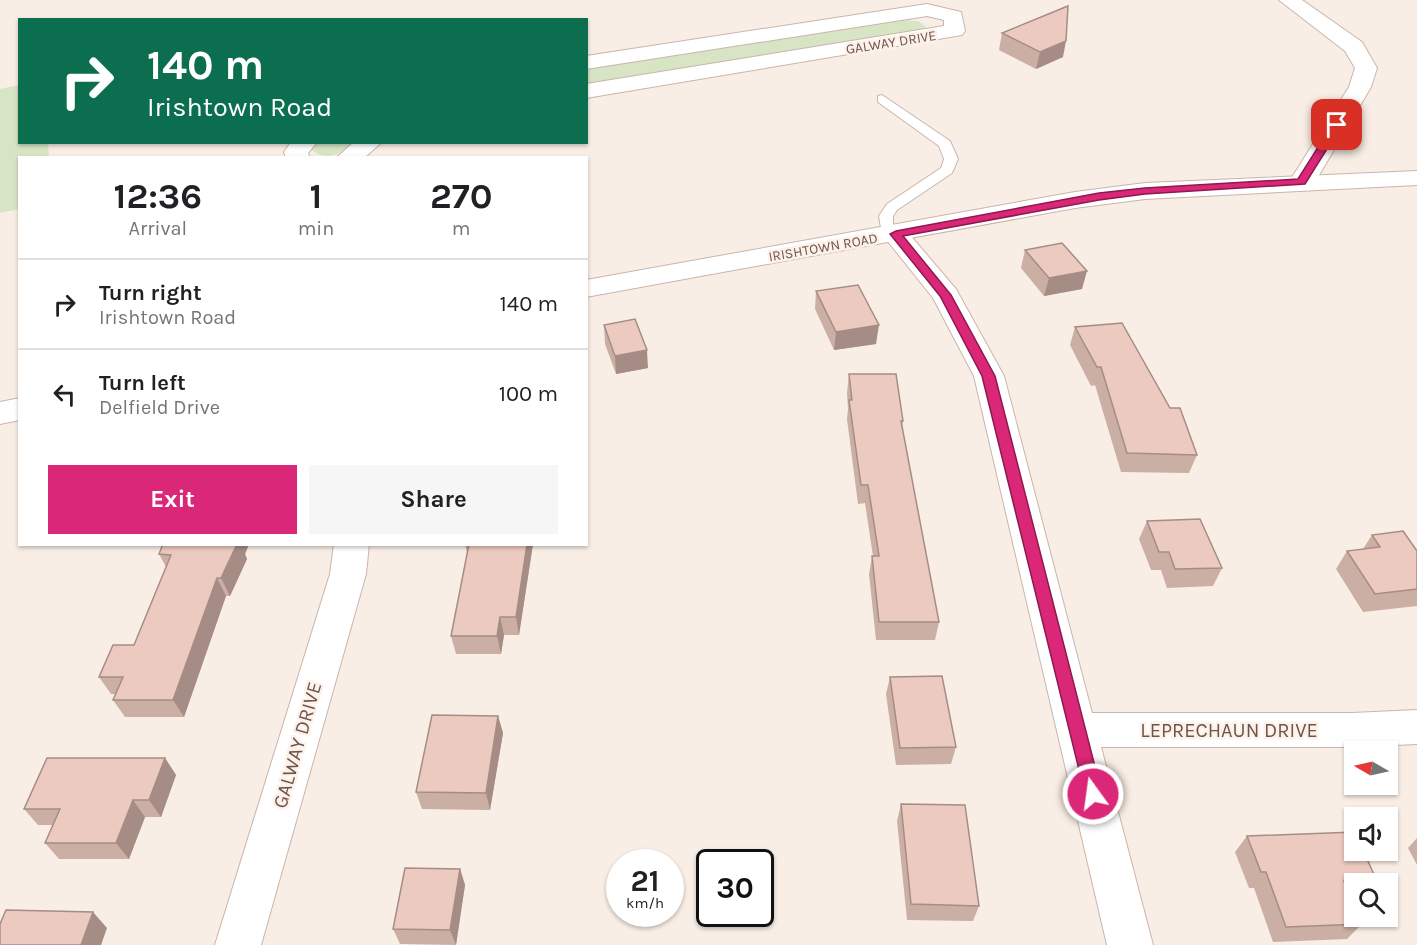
<!DOCTYPE html>
<html lang="en">
<head>
<meta charset="utf-8">
<style>
	body { margin:0; font-family:Karla,sans-serif; background:#f6f6f6; color:#202124; height:100vh; display:flex; flex-direction:column; font-size:22px; white-space:nowrap }
	* { box-sizing:border-box; margin:0 }
	p { font-size:20px; color:#757577 }
	.icon { flex:none; width:33px; height:33px; fill:none; stroke:currentColor; stroke-width:2; stroke-linecap:round; stroke-linejoin:round }
	.map { position:relative; flex:1; overflow:hidden }
	.panel { position:absolute; left:18px; top:156px; width:570px; height:390px; display:flex; flex-direction:column; background:#fff; border-radius:0px; box-shadow:0 2px 4px #0004 }
	.panel>* { flex:none }
	.banner { position:absolute; left:18px; top:18px; width:570px; height:126px; border-radius:0px; box-shadow:0 2px 4px #0004; background:#0b6e4f; color:#fff; overflow:hidden }
	.needle { width:39px; rotate:279deg }
	.fabs { position:absolute; left:1344px; top:741px; display:grid; gap:12px }
	.fabs a { display:grid; place-items:center; width:54px; height:54px; border-radius:0px; background:#fff; box-shadow:0 2px 4px #0004; font-size:30px }
	.speed { position:absolute; left:606px; top:849px; display:flex; gap:12px; font-size:30px; font-weight:700; text-align:center }
	.speed>* { display:grid; place-content:center; width:78px; height:78px; border-radius:50%; background:#fff; box-shadow:0 2px 4px #0004; line-height:1 }
	.speed small { font-size:15px; font-weight:400 }
	.speed .limit { border:3px solid #111; border-radius:9px; background:#fff; color:#111 }
	.pin { position:absolute; display:grid; place-items:center; width:51px; height:51px; color:#fff; margin:-26px; border-radius:12px; box-shadow:0 3px 9px #0006 }
	.me { position:absolute; width:66px; margin:-33px; rotate:346deg; stroke-linejoin:round; filter:drop-shadow(0 0 4px #0008) }
	.turn { display:flex; align-items:center; gap:21px; height:126px; padding:0 30px; font-size:27px }
	.turn .icon { width:78px; height:78px; stroke-width:2.5 }
	.turn b { display:block; font-size:42px; line-height:51px }
	.eta { display:flex; justify-content:space-evenly; align-items:center; height:102px; text-align:center }
	.eta b { font-size:36px; font-weight:700; line-height:42px }
	.cta { display:flex; gap:12px; margin-top:auto; padding:12px 30px }
	.cta a { flex:1; height:69px; border-radius:0px; background:#db2777; color:#fff; font-size:24px; font-weight:700; line-height:69px; text-align:center }
	.cta a+a { background:#f6f6f6; color:#202124 }
	ul { padding:0; list-style:none }
	li { display:flex; align-items:center; gap:18px; height:90px; padding:0 30px; border-top:2px solid #e0e0e0 }
	li div { flex:1 }
	li b { display:block; font-size:22px }
	li em { font-style:normal }
	.map>svg:first-child { display:block }
	.green { fill:#d7e5c5 }
	.lines { fill:none; stroke-linecap:round; stroke-linejoin:round }
	.service-casing { stroke:#c9b5ac; stroke-width:2 }
	.minor-casing { stroke:#c9b5ac; stroke-width:2 }
	.tertiary-casing { stroke:#c9b5ac; stroke-width:2 }
	.service { fill:#fff; fill-rule:evenodd }
	.minor { fill:#fff; fill-rule:evenodd }
	.tertiary { fill:#fff; fill-rule:evenodd }
	.wall { fill:#cbaea4 }
	.shaded-wall { fill:#a58d86 }
	.building { fill:#eccabf; stroke:#a58d86; stroke-width:1.5 }
	.route { fill:#db2777; stroke:#8e194d; stroke-width:1.5 }
	.labels { text-anchor:middle; stroke-width:5; stroke-linejoin:round; paint-order:stroke }
	.far-street-label { font-size:14px; fill:#6f544d; stroke:#fdf2ea }
	.near-street-label { font-size:20px; fill:#6f544d; stroke:#fdf2ea }
</style>
</head>
<body>
<div class="map">
<svg width="1417" height="945" viewBox="0 0 1417 945">
	<rect width="100%" height="100%" fill="#f9eee5"/>
	<path class="green" d="M 901,20 L 918,21 L 926,27 L 923,32 L 587,86 L 587,68 Z
		M 19,85 L 20,142 L 48,143 L 49,157 L 20,158 L 19,209 L 0,213 L 0,89 Z
		M 313,143 L 358,143 C 343,152 326,163 311,149 Z"/>
	<g class="lines">
		<defs>
			<path id="service" d="M 882,95 L 950,141 L 958,159 L 952,173 L 897,210 L 893,216 L 893,224 L 902,234 L 895,238 L 881,228 L 879,216 L 887,204 L 941,168 L 944,159 L 939,146 L 878,102 L 878,96 Z"/>
			<path id="minor" d="M 1279,0 L 1302,0 L 1362,42 L 1377,68 L 1371,87 L 1315,182 L 1311,187 L 1302,190 L 1293,187 L 1289,182 L 1349,87 L 1355,68 L 1345,51 Z
				M 927,4 L 961,12 L 965,31 L 962,35 L 586,98 L 586,84 L 944,26 L 944,20 L 927,16 L 586,69 L 586,56 Z
				M 291,142 L 317,142 L 308,153 L 310,158 L 286,158 L 284,152 Z
				M 354,142 L 382,142 L 364,158 L 336,158 Z
				M 895,226 L 904,228 L 956,289 L 1004,376 L 1092,713 L 1352,713 L 1417,710 L 1417,744 L 1352,747 L 1101,747 L 1153,945 L 1107,945 L 974,376 L 933,298 L 882,234 L 886,228 Z
				M 334,544 L 369,544 L 366,574 L 261,945 L 215,945 L 330,574 Z"/>
			<path id="tertiary" d="M 1417,171 L 1417,185 L 1145,199 L 1075,208 L 586,297 L 586,280 L 1075,192 L 1145,183 Z
				M 20,398 L 20,420 L 0,424 L 0,402 Z"/>
		</defs>
		<use href="#service" class="service-casing"/>
		<use href="#minor" class="minor-casing"/>
		<use href="#tertiary" class="tertiary-casing"/>
		<use href="#service" class="service"/>
		<use href="#minor" class="minor"/>
		<use href="#tertiary" class="tertiary"/>
	</g>
	<path class="wall" d="M 1002,33 L 1063,57 L 1036,69 L 999,50 Z
		M 1025,250 L 1082,289 L 1044,296 L 1021,268 Z
		M 816,291 L 876,344 L 834,350 L 815,309 Z
		M 604,325 L 648,368 L 616,374 L 605,344 Z
		M 1075,327 L 1197,455 L 1189,473 L 1121,472 L 1095,385 L 1091,386 L 1070,345 Z
		M 849,374 L 903,421 L 902,428 L 939,622 L 935,640 L 876,640 L 869,574 L 872,556 L 873,556 L 865,503 L 858,504 L 847,419 L 848,409 L 847,393 Z
		M 1147,521 L 1222,568 L 1213,586 L 1167,588 L 1161,570 L 1151,570 L 1139,539 Z
		M 1372,535 L 1417,551 L 1417,606 L 1363,612 L 1336,569 L 1347,551 L 1363,549 Z
		M 163,544 L 249,544 L 245,554 L 247,559 L 230,596 L 226,596 L 184,717 L 125,717 L 113,700 L 115,694 L 111,694 L 99,677 L 134,645 L 166,567 L 159,554 Z
		M 465,544 L 533,544 L 519,635 L 504,635 L 501,654 L 456,654 L 451,636 L 467,553 Z
		M 890,677 L 956,747 L 951,764 L 896,765 L 886,694 Z
		M 498,716 L 503,733 L 490,810 L 422,809 L 416,792 Z
		M 165,758 L 176,775 L 161,817 L 145,817 L 129,859 L 59,859 L 45,843 L 53,825 L 38,825 L 24,809 Z
		M 901,804 L 979,906 L 973,921 L 907,920 L 897,821 Z
		M 1247,836 L 1376,879 L 1372,884 L 1354,884 L 1354,895 L 1350,896 L 1362,924 L 1347,939 L 1273,942 L 1254,888 L 1249,888 L 1235,852 Z
		M 1417,838 L 1417,865 L 1408,848 Z
		M 460,869 L 465,885 L 456,945 L 400,944 L 393,929 Z"/>
	<path class="shaded-wall" d="M 1066,41 L 1063,57 L 1036,69 L 1040,52 Z
		M 1087,271 L 1082,289 L 1044,296 L 1049,278 Z
		M 879,325 L 876,344 L 834,350 L 836,332 Z
		M 647,350 L 648,368 L 616,374 L 615,356 Z
		M 236,544 L 249,544 L 245,554 L 247,559 L 230,596 L 221,578 Z
		M 527,544 L 533,544 L 519,635 L 516,617 Z
		M 217,578 L 226,596 L 184,717 L 173,700 Z
		M 500,617 L 504,635 L 501,654 L 497,636 Z
		M 498,716 L 503,733 L 490,810 L 486,793 Z
		M 165,758 L 176,775 L 161,817 L 149,800 Z
		M 133,800 L 145,817 L 129,859 L 116,843 Z
		M 460,869 L 465,885 L 456,945 L 450,930 Z
		M 93,912 L 107,928 L 101,945 L 81,945 Z"/>
	<path class="building" d="M 1068,6 L 1066,41 L 1040,52 L 1002,33 Z
		M 1062,243 L 1087,271 L 1049,278 L 1025,250 Z
		M 858,285 L 879,325 L 836,332 L 816,291 Z
		M 635,319 L 647,350 L 615,356 L 604,325 Z
		M 1122,323 L 1170,408 L 1180,408 L 1197,455 L 1127,453 L 1101,367 L 1097,367 L 1075,327 Z
		M 849,374 L 896,374 L 903,421 L 901,421 L 939,622 L 879,622 L 872,556 L 879,556 L 868,485 L 861,485 L 849,400 L 852,400 Z
		M 1200,519 L 1222,568 L 1175,569 L 1169,552 L 1159,552 L 1147,521 Z
		M 1403,531 L 1417,551 L 1417,589 L 1375,594 L 1347,551 L 1380,547 L 1372,535 Z
		M 163,544 L 237,544 L 221,578 L 217,578 L 173,700 L 113,700 L 123,677 L 99,677 L 113,645 L 134,645 L 171,555 L 159,554 Z
		M 469,544 L 527,544 L 516,617 L 500,617 L 497,636 L 451,636 Z
		M 942,676 L 956,747 L 900,748 L 890,677 Z
		M 432,715 L 498,716 L 486,793 L 416,792 Z
		M 47,758 L 165,758 L 149,800 L 133,800 L 116,843 L 45,843 L 60,809 L 24,809 Z
		M 901,804 L 965,805 L 979,906 L 911,904 Z
		M 1354,832 L 1354,850 L 1363,850 L 1376,879 L 1344,881 L 1354,907 L 1354,916 L 1358,916 L 1362,924 L 1286,927 L 1266,872 L 1261,872 L 1247,836 Z
		M 405,868 L 460,869 L 450,930 L 393,929 Z
		M 6,910 L 93,912 L 81,945 L 0,945 L 0,924 Z"/>
	<path class="route" d="M 1337,122 L 1342,125 L 1305,184 L 1145,194 L 1099,200 L 903,236 L 951,295 L 995,376 L 1102,794 L 1099,800 L 1093,802 L 1087,800 L 1085,794 L 982,376 L 940,296 L 890,234 L 896,231 L 1099,193 L 1145,188 L 1298,179 L 1332,125 Z"/>
	<g class="labels">
		<g class="far-street-label">
			<text transform="translate(891 42) rotate(-9)" y="5">GALWAY DRIVE</text>
			<text transform="translate(823 247) rotate(-10)" y="5">IRISHTOWN ROAD</text>
		</g>
		<g class="near-street-label">
			<text x="1229" y="737">LEPRECHAUN DRIVE</text>
			<text transform="translate(297 745) rotate(-74)" y="7">GALWAY DRIVE</text>
		</g>
	</g>
</svg>
<div class="fabs">
<a><svg class="needle" viewBox="-14 -14 28 28"><path d="M0-13l5 13h-10z" fill="#e53935"/><path d="M0 13l5-13h-10z" fill="#757577"/></svg></a>
<a><svg class="icon" aria-label="sound" viewBox="0 0 24 24"><path d="M4 9h4l5-4v14l-5-4H4zM17 9q2 3 0 6"/></svg></a>
<a><svg class="icon" aria-label="search" viewBox="0 0 24 24"><circle cx="10" cy="10" r="6"/><path d="M15 15l6 6"/></svg></a>
</div>
<div class="speed"><div>21<small>km/h</small></div><div class="limit">30</div></div>
<div class="pin" style="left:1337px;top:125px;background:#d93025"><svg class="icon" aria-label="arrive" viewBox="0 0 24 24"><path d="M6 21V4h12l-3 4 3 4H6"/></svg></div>
<svg class="me" style="left:1093px;top:794px" viewBox="-20 -20 40 40"><circle r="17" fill="#db2777" stroke="#fff" stroke-width="3"/><path d="M0-11L8 9 0 5-8 9z" fill="#fff"/></svg>
<div class="banner">
<div class="turn"><svg class="icon" aria-label="right" viewBox="0 0 24 24"><path d="M7 20v-9h11M14 6l5 5-5 5"/></svg><div><b>140 m</b>Irishtown Road</div></div>
</div>
<section class="panel">
<div class="eta">
<div><b>12:36</b><p>Arrival</p></div>
<div><b>1</b><p>min</p></div>
<div><b>270</b><p>m</p></div>
</div>
<ul>
<li><svg class="icon" aria-label="right" viewBox="0 0 24 24"><path d="M7 20v-9h11M14 6l5 5-5 5"/></svg><div><b>Turn right</b><p>Irishtown Road</p></div><em>140 m</em></li>
<li><svg class="icon" aria-label="left" viewBox="0 0 24 24"><path d="M17 20v-9H6M10 6l-5 5 5 5"/></svg><div><b>Turn left</b><p>Delfield Drive</p></div><em>100 m</em></li>
</ul>
<div class="cta"><a>Exit</a><a>Share</a></div>
</section>
</div>
</body>
</html>
